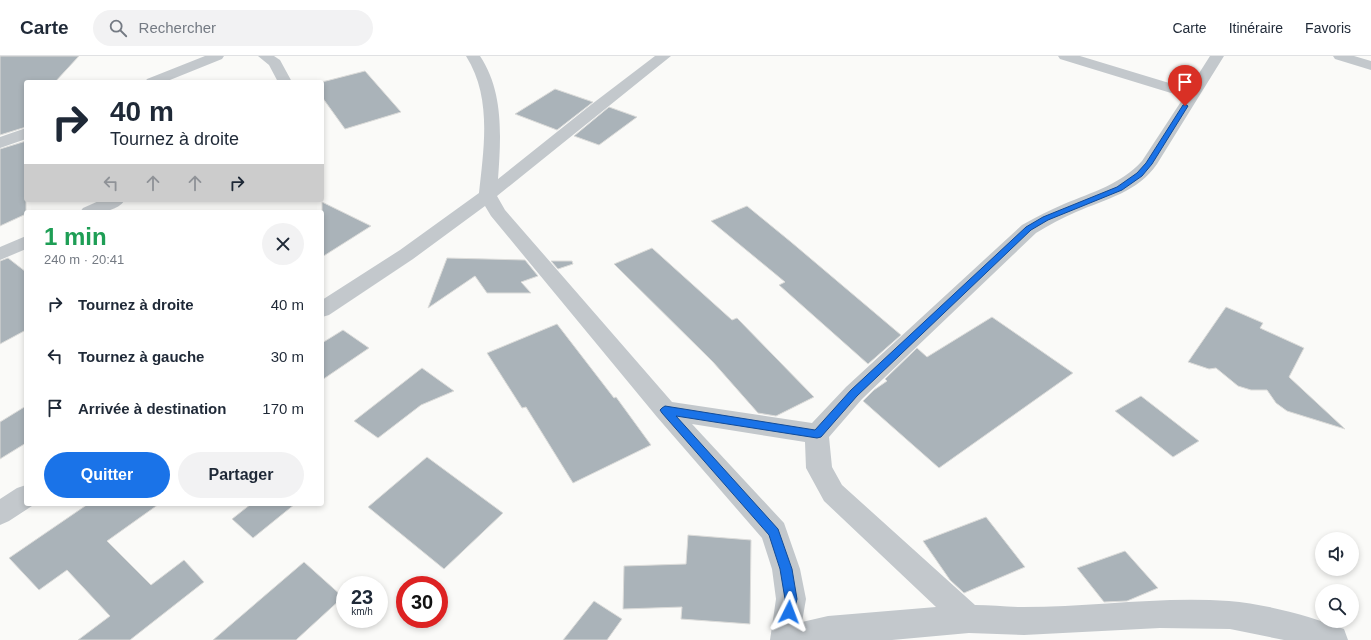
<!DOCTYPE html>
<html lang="fr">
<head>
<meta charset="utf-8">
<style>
	body { margin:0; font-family:Helvetica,sans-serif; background:#f2f2f3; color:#1f2937; height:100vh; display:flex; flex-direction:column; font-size:15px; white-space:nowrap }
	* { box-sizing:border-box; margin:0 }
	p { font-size:13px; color:#747a83 }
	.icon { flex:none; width:22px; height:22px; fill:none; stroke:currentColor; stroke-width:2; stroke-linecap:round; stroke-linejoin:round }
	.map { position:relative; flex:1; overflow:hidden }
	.drawer { position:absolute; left:24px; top:154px; width:300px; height:296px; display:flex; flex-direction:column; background:#fff; border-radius:4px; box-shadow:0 2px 6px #0003 }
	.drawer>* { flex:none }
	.hud { position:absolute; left:24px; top:24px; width:300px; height:122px; border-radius:4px; box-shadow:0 2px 6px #0003; background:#fff; color:#1f2937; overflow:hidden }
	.controls { position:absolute; left:1315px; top:476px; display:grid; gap:8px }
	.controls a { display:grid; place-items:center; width:44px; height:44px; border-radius:50%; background:#fff; box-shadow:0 2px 6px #0003; font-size:20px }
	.speed { position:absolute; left:336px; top:520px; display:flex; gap:8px; font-size:20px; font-weight:700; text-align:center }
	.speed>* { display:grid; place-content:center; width:52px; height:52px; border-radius:50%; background:#fff; box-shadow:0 2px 6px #0003; line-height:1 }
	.speed small { font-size:10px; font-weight:400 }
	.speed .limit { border:6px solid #d22; background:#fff; color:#111 }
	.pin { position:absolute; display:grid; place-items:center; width:34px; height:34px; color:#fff; margin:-41px -17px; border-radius:50% 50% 50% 0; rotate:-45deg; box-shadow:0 0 4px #0007 }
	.pin .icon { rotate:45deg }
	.me { position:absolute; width:44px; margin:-22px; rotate:3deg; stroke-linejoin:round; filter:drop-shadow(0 0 3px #0008) }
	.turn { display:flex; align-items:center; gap:14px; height:84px; padding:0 20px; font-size:18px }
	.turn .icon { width:52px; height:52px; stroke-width:2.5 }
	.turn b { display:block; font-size:28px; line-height:34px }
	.lanes { display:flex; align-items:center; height:38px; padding:0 20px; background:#0003; justify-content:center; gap:20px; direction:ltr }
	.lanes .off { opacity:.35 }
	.round { display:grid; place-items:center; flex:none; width:42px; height:42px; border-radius:21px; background:#f2f2f3 }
	.summary { display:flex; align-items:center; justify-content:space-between; height:68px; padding:0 20px }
	h1 { font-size:24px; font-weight:700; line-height:30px; color:#1e9e55 }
	.primary-button { display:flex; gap:8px; margin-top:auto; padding:8px 20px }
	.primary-button a { flex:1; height:46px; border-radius:24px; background:#1a73e8; color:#fff; font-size:16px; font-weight:700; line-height:46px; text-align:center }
	.primary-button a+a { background:#f2f2f3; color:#1f2937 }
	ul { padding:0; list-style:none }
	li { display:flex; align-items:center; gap:12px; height:52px; padding:0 20px }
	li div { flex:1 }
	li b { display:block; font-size:15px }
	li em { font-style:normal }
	header { display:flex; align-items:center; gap:24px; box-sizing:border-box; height:56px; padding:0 20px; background:#fff; border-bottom:1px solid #e0e1e3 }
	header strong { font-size:19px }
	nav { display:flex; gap:22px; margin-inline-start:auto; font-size:14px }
	.search { width:280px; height:36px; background:#f2f2f3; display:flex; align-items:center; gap:10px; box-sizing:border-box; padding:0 14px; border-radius:22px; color:#747a83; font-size:15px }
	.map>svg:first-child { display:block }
	.building { fill:#aab3b9; stroke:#dcdcda }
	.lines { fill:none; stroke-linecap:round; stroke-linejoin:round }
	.minor { fill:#c3c8cc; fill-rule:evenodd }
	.route { fill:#1a73e8; stroke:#114b97 }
</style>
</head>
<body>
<header>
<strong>Carte</strong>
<div class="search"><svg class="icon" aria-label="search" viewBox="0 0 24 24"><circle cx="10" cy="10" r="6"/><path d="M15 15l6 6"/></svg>Rechercher</div>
<nav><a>Carte</a><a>Itinéraire</a><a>Favoris</a></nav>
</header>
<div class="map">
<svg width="1371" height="584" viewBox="0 0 1371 584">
	<rect width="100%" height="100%" fill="#fafaf8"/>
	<path class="building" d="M 0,0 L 79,0 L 55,26 L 26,26 L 26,71 L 0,79 Z
		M 365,15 L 401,56 L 345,73 L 322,41 L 322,26 Z
		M 555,33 L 593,46 L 557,74 L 515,58 Z
		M 609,51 L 637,61 L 599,89 L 574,80 Z
		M 26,85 L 26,158 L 0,170 L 0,93 Z
		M 322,146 L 371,170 L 322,201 Z
		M 747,150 L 791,186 L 901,279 L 868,308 L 779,229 L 785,226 L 711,165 Z
		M 652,192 L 732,264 L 737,262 L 814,341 L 776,360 L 758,357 L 713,306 L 614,208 Z
		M 8,202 L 26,216 L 26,274 L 0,288 L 0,205 Z
		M 447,202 L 525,204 L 538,220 L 521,226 L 531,237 L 487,237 L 475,220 L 428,252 Z
		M 551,205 L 572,205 L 573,208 L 558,213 Z
		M 1226,251 L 1263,267 L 1260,272 L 1304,292 L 1289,321 L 1345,373 L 1287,355 L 1276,347 L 1267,334 L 1251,334 L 1238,330 L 1216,312 L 1209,313 L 1188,306 Z
		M 992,261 L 1073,317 L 939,412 L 863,345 L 874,334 L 887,325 L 885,323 L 917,292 L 927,301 Z
		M 557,268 L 614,342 L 616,341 L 651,389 L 573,427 L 526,351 L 522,352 L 487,297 Z
		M 343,274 L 369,292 L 322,324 L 322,287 Z
		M 422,312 L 454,335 L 421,349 L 378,382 L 354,365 Z
		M 1141,340 L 1199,385 L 1173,401 L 1115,355 Z
		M 26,350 L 26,387 L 0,403 L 0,366 Z
		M 427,401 L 503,457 L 444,513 L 368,451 Z
		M 88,448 L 159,448 L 107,485 L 151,529 L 184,504 L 204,526 L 130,584 L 78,584 L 110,560 L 67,514 L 39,534 L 9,502 Z
		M 251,448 L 295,448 L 253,482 L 232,463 Z
		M 986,461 L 1025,511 L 964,537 L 950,524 L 923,485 Z
		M 688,479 L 751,484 L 750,568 L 681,563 L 682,551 L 623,553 L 624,510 L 686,508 Z
		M 1125,495 L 1158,532 L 1127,545 L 1104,546 L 1077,512 Z
		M 304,506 L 343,541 L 296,584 L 213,584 Z
		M 594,545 L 622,563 L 607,584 L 563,584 Z"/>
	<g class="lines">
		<path class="minor" d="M 205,0 L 224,0 L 222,3 L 165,26 L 145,26 L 147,23 Z
			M 258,0 L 274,0 L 280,4 L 292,26 L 278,26 L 269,9 Z
			M 466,0 L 480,0 C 504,36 501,81 498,123 L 592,48 L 655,0 L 671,0 L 497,140 L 505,154 L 672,346 L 812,367 L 846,331 L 1022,169 C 1036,161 1050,154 1064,148 C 1093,136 1121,128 1142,105 L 1184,41 L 1060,3 L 1058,0 L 1080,0 L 1189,33 L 1210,0 L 1224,0 L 1157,108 C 1138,136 1106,143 1076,156 C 1062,162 1049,169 1036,177 L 862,343 L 829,381 L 832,411 L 842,429 L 975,549 C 991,549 1007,551 1023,551 C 1092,551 1161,540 1229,545 C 1266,548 1310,560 1344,573 L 1348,584 L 1284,584 L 1230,573 L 1160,572 L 1024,579 L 969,577 L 892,584 L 770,584 L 776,543 L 772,513 L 762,482 L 657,361 L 491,160 L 485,150 L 413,203 L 329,259 L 322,261 L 322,244 L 400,194 L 479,137 C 484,91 492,41 466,0 ZM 692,368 L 805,386 L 806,412 L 824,445 L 936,551 L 828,560 L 802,566 L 806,543 L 800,513 L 784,467 Z
			M 1333,0 L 1354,0 L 1371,5 L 1371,14 L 1335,3 Z
			M 26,72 L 26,83 L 0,92 L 0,81 Z
			M 101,144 L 125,144 C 115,158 95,156 80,156 L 83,152 Z
			M 26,180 L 26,193 L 0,204 L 0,191 Z
			M 26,429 L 26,448 L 35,448 L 9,465 L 0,469 L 0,443 L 17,432 Z"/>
	</g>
	<path class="route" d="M 1185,48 L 1188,50 L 1152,108 L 1142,120 L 1122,134 L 1048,164 L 1031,174 L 857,340 L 821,381 L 817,382 L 676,360 L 778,473 L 792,513 L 797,543 L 793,561 L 789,562 L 785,561 L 783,556 L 785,543 L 780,513 L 769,479 L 662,357 L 660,354 L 662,352 L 665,350 L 815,374 L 851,334 L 1026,171 L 1043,161 L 1117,131 L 1137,117 L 1146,107 L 1183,49 Z"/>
</svg>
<div class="controls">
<a><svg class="icon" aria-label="sound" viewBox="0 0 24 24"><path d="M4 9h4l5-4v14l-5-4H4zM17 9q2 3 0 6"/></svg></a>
<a><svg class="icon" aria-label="search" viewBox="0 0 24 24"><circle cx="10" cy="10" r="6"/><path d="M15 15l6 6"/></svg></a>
</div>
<div class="speed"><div>23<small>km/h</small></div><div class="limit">30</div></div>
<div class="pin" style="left:1185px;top:50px;background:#d93025"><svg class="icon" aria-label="arrive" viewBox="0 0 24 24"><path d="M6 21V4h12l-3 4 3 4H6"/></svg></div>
<svg class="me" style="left:789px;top:556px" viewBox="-20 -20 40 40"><path d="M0-17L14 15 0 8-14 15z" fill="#1a73e8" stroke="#fff" stroke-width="4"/></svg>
<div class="hud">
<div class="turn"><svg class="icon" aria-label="right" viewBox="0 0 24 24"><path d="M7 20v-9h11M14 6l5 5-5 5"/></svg><div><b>40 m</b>Tournez à droite</div></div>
<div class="lanes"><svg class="icon off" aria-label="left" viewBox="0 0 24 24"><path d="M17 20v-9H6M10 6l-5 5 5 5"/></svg><svg class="icon off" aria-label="ahead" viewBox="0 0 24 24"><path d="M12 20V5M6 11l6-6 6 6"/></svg><svg class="icon off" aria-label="ahead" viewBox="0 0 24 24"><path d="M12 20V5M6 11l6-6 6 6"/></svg><svg class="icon" aria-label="right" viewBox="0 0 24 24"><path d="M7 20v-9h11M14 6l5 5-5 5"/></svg></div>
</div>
<section class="drawer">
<div class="summary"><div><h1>1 min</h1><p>240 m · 20:41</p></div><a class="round"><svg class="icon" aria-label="close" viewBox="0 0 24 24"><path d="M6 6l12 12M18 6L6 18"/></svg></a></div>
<ul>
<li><svg class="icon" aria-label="right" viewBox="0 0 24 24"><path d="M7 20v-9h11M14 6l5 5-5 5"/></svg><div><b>Tournez à droite</b></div><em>40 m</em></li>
<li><svg class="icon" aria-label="left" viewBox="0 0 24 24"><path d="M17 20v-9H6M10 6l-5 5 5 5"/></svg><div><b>Tournez à gauche</b></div><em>30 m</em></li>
<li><svg class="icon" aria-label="arrive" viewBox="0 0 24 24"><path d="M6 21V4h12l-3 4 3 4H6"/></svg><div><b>Arrivée à destination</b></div><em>170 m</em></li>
</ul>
<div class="primary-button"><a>Quitter</a><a>Partager</a></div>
</section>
</div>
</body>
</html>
